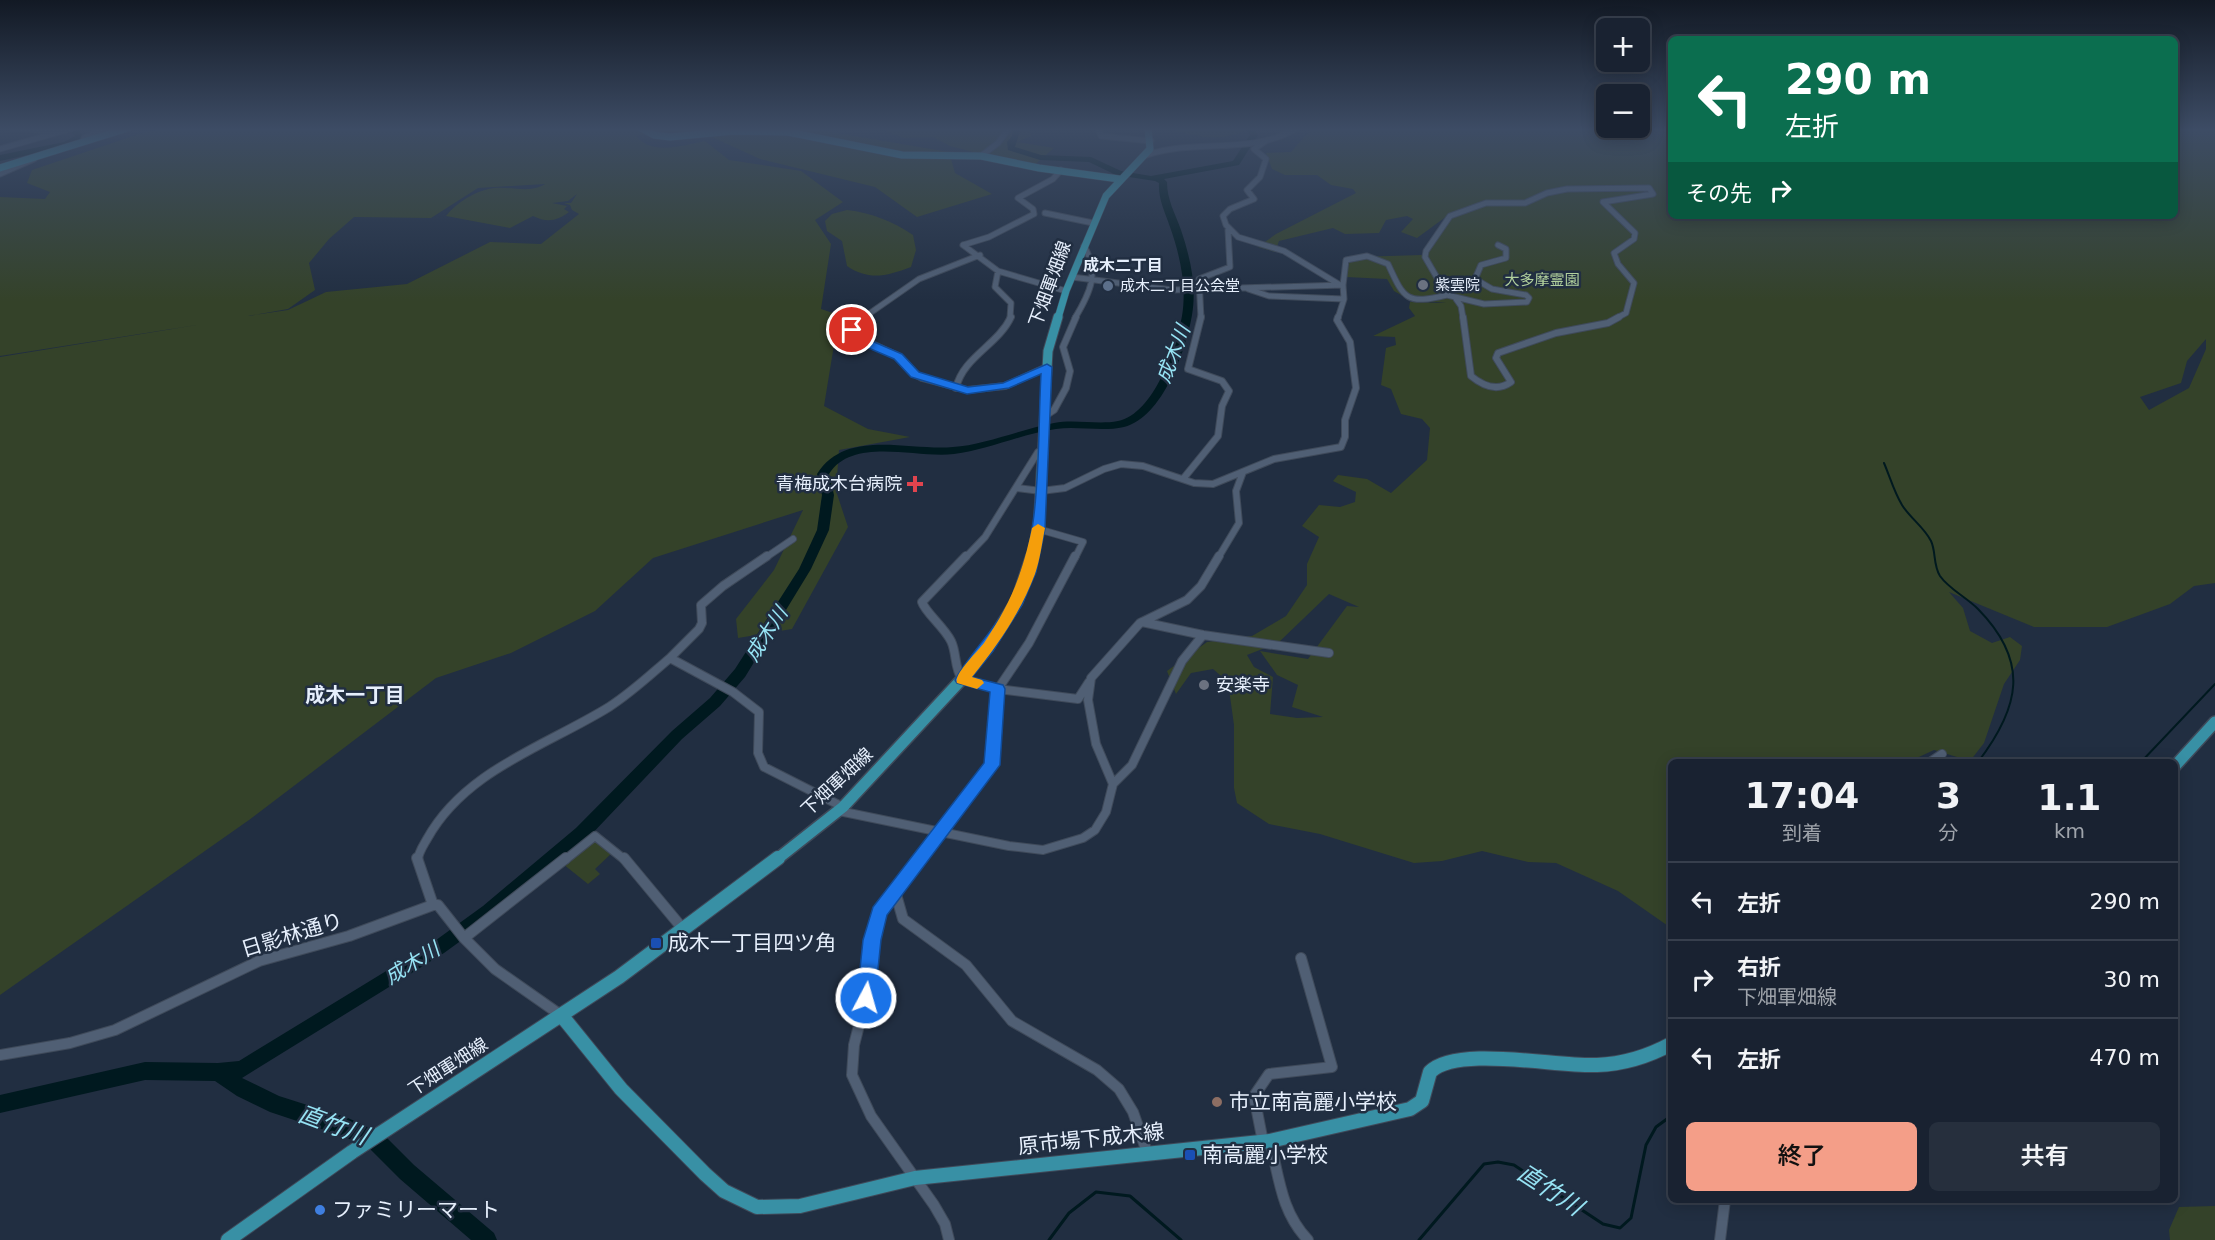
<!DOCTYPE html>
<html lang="ja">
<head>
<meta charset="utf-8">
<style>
	body { margin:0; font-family:"DejaVu Sans","Noto Sans JP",sans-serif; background:#262f3d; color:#f1f3f6; height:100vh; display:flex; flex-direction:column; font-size:22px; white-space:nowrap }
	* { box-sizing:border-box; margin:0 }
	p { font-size:20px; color:#9fa4ab }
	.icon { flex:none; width:33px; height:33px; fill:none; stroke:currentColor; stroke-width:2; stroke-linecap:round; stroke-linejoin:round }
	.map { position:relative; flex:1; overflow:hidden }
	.side { position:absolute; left:1668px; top:759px; width:510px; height:444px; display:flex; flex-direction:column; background:#192231; border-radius:9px; box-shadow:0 3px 15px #0003,0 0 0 2px #373f4d }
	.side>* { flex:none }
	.guide { position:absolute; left:1668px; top:36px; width:510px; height:183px; border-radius:9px; box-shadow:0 3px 15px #0003,0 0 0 2px #373f4d; background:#0b6e4f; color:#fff; overflow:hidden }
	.buttons { position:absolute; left:1596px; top:18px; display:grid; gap:12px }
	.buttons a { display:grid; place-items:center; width:54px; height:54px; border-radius:9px; background:#192231; box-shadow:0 3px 15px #0003,0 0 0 2px #373f4d; font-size:30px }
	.pin { position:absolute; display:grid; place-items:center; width:51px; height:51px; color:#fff; margin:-26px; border:3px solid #fff; border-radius:50%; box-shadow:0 2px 6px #0007 }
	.me { position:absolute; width:66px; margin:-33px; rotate:6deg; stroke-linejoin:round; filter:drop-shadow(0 0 4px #0008) }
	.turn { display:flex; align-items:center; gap:21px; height:126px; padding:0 18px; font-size:27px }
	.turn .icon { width:78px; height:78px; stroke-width:2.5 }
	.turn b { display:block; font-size:42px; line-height:51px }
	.then { display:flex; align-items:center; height:57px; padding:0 18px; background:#0003; gap:12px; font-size:22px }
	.eta { display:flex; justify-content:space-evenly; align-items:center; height:102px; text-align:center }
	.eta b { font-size:36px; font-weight:600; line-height:42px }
	.primary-button { display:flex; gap:12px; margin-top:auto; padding:12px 18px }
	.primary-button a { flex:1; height:69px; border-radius:9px; background:#f49e88; color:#111; font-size:24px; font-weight:600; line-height:69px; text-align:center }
	.primary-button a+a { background:#262f3d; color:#f1f3f6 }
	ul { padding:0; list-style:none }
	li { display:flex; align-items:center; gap:18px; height:78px; padding:0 18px; border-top:2px solid #373f4d }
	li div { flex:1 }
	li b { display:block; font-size:22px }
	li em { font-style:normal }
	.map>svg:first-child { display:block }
	.green { fill:#344229; fill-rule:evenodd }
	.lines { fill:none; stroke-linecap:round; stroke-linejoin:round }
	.stream-far1 { stroke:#00191f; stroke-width:2 }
	.stream { stroke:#00191f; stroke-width:3 }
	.river { fill:#00191f; fill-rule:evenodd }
	.minor-far3-casing { stroke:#3f4a5a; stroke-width:7 }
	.minor-far2-casing { stroke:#3f4a5a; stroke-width:8 }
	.minor-far1-casing { stroke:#3f4a5a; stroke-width:10 }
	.minor-casing { stroke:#3f4a5a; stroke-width:12 }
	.major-far3-casing { stroke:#3f4a5a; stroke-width:8 }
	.major-far2-casing { stroke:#3f4a5a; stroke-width:11 }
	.major-far1-casing { stroke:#3f4a5a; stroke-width:14 }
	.major-casing { stroke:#3f4a5a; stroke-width:16 }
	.minor-far3 { stroke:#505f74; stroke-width:5 }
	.minor-far2 { stroke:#505f74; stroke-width:6 }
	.minor-far1 { stroke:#505f74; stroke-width:8 }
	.minor { stroke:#505f74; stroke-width:10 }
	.major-far3 { stroke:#3890a5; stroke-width:7 }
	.major-far2 { stroke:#3890a5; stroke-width:9 }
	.major-far1 { stroke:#3890a5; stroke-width:11 }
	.major { stroke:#3890a5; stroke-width:14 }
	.route { fill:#1a73e8; stroke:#114b97; stroke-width:1.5 }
	.slow { fill:#f59e0b }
	.worship-dot { fill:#6b7280; stroke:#212e41; stroke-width:2 }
	.service-dot { fill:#5c6f8a; stroke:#212e41; stroke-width:2 }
	.health-dot { fill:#e0444e; stroke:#212e41; stroke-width:2 }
	.transit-dot { fill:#1a4fb4; stroke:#212e41; stroke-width:2 }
	.education-dot { fill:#8d6e63; stroke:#212e41; stroke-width:2 }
	.shop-dot { fill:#3f7fe0; stroke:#212e41; stroke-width:2 }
	.labels { text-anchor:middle; stroke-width:5; stroke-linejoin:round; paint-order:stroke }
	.far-park-label { font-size:15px; fill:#b1d09c; stroke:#212e41 }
	.far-poi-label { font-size:15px; fill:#e6effc; stroke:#212e41; text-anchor:start }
	.far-neighbourhood-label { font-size:16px; font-weight:bold; fill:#e6effc; stroke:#212e41 }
	.street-label { font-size:18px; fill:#e6effc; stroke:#212e41 }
	.poi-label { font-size:18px; fill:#e6effc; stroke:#212e41; text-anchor:end }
	.water-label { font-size:20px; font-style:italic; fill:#96e3f4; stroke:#212e41 }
	.neighbourhood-label { font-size:20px; font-weight:bold; fill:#e6effc; stroke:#212e41 }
	.near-street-label { font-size:21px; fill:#e6effc; stroke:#212e41 }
	.near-poi-label { font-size:21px; fill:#e6effc; stroke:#212e41; text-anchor:start }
	.near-water-label { font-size:24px; font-style:italic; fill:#96e3f4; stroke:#212e41 }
</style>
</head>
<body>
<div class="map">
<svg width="2215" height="1240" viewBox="0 0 2215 1240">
	<rect width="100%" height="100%" fill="#212e41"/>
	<path class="green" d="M 169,128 L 807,128 L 949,152 L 955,173 L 992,194 L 917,217 L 875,187 L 760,159 L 701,132 L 653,133 L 637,136 C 650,156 685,145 705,141 L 729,160 L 801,171 L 843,202 L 815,220 L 831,244 L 821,309 L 848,318 L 834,345 L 824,406 L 868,429 L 910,437 L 839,450 L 836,491 L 848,527 L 792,629 L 738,638 L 736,619 L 774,570 L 803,510 L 653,558 L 595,611 L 511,653 L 436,678 L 249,820 L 0,995 L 0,357 L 203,324 L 0,356 L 0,197 L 45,199 L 50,192 L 27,183 L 32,170 L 145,132 ZM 545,184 C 529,194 512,186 494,188 C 477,190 457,202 446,216 L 510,228 L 533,216 C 547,223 557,221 569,212 L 564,209 L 567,206 L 552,203 L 568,201 L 577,194 L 571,203 L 564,203 L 570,205 L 572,210 L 579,214 L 541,244 L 490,242 L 407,284 L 326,292 L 288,310 L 248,316 L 288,309 L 315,290 L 309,263 L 329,239 L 354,217 L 431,218 L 478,188 Z
		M 891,128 L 1028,128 L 1031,136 L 1017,142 L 1054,148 L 1032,167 L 1012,166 L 1000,156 L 977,153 L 950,146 L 933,137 L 905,138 L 886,132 Z
		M 1167,128 L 1249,128 C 1225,144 1193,136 1167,128 Z
		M 1312,128 L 1671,128 L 1671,216 L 2175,216 L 2175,128 L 2215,128 L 2215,583 L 2194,586 L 2170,604 L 2107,627 L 2034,627 L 1949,592 L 1963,608 L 1970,631 L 1992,643 L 2010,637 L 2022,646 L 2020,660 L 2004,684 L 1984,743 L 1970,761 L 1934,750 L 1908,762 L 1671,762 L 1671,928 L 1618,891 L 1556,863 L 1528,862 L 1482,851 L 1442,861 L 1414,863 L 1320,834 L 1269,824 L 1237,803 L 1234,788 L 1234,725 L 1228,682 L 1213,669 L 1191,673 L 1176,694 L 1167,671 L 1207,642 L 1252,636 L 1286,616 L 1307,585 L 1307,564 L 1319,537 L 1302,526 L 1319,505 L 1340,507 L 1355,502 L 1356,492 L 1333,481 L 1338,475 L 1367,479 L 1391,493 L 1427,460 L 1430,428 L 1422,419 L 1401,414 L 1391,389 L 1381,385 L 1386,348 L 1396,345 L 1395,337 L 1373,336 L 1415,316 L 1409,308 L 1410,302 L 1446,303 L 1408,299 L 1394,291 L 1387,279 L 1346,277 L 1350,259 L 1355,257 L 1422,255 L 1447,216 L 1417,238 L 1401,232 L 1413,219 L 1407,216 L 1386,220 L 1379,233 L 1345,234 L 1333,228 L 1279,241 L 1275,252 L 1258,247 L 1276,234 L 1356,193 L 1353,189 L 1331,185 L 1317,175 L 1285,175 L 1272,169 L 1266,153 L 1291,152 ZM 2206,339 L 2206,349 L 2189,388 L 2149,410 L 2140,397 L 2181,383 L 2187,361 ZM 1329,594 L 1359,607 L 1347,606 L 1308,659 L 1260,651 L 1277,675 L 1298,685 L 1292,707 L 1323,717 L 1297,718 L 1270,714 L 1273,677 L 1254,667 L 1247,655 L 1278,643 Z
		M 847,210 C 872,213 892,221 913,235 L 916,250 L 911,267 C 887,276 869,281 847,266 L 842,241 L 827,231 L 825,221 L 832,214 Z
		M 594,839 L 613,852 L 595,869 L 600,874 L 588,884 L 563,864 Z
		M 2215,1206 L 2215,1240 L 2170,1240 L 2169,1230 L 2179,1207 Z"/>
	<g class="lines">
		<path class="stream-far1" d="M 1884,463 C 1890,477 1894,492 1902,505 C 1910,518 1924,527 1931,541 C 1936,551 1933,565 1940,576 C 1949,589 1966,597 1978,609 C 2030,662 2020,707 1978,762
			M 2141,762 L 2215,684"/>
		<path class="stream" d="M 1049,1240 L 1069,1213 L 1096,1192 L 1130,1196 L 1181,1240
			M 1419,1240 L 1484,1164 L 1498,1162 L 1514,1165 L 1603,1224 L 1620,1228 L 1631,1218 L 1646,1145 L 1656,1127 L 1671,1116"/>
		<path class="river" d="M 76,128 L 85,128 L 80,132 L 84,137 L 70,146 L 0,161 L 0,155 L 64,142 L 75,136 L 71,132 Z
			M 1013,128 L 1021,128 L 1015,147 L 1041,155 L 1091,157 L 1121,171 L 1151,176 L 1233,161 L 1250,135 L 1246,128 L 1254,128 L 1258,135 L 1239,165 L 1164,179 L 1167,182 C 1167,200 1175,213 1181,230 C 1190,257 1197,286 1192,315 C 1186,350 1163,417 1124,427 C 1102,432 1078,426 1056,429 C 1021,434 988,450 954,454 C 917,459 853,436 829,474 L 834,495 L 829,530 L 811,569 L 745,677 L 720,706 L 682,739 L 588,838 L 495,916 L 444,953 L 242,1078 L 279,1096 L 348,1118 L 383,1134 L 414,1165 L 494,1233 L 497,1240 L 471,1240 L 400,1179 L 369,1148 L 345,1137 L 270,1112 L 237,1096 L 215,1081 L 145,1080 L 0,1113 L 0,1095 L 145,1062 L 218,1063 L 239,1061 L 432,943 L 483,906 L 576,828 L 672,731 L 710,698 L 735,669 L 799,569 L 817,530 L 822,495 L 817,474 C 846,428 908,451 953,447 C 984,445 1022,429 1054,423 C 1075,419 1098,425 1118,421 C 1154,414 1176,347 1182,316 C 1187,287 1180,255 1170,227 C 1165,212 1158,199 1159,183 L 1155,181 L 1116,175 L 1089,162 L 1040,160 L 1008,150 L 1007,142 L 1012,136 Z"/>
		<defs>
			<path id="minor-far3" d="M 12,128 L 53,131
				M 1098,128 L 1101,136 L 1151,141
				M 92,139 L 84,138 L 106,128
				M 1267,140 L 1254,149 L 1266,159 L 1260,177 L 1247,190 L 1254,199 L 1230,209 L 1223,216 L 1226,225 L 1238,237 L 1284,251 L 1340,285
				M 0,149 L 73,128
				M 1147,155 C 1196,138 1251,156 1297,128
				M 981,156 L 998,143 L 1009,128
				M 0,174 L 34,159
				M 1045,213 L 1093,223
				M 963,245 L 989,237 L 1034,214 L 1033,209 L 1018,198 L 1053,179 L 1061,170
				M 963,245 L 998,271 L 1066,291
				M 1498,245 L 1506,249 L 1506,258 L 1481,265 L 1475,279 L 1492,289 L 1526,295 L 1529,298 L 1527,302 L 1484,304 L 1447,295 L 1425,257 L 1426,251 L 1450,216 L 1486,203 L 1525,203 L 1547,193 L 1567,189 L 1649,188 L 1653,194 L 1603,202 L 1635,233 L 1634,239 L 1614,253 L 1618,264 L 1634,283 L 1626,313 L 1617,318
				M 998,271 L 995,287 L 1011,303 L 1010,318
				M 1072,277 L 1172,290 L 1343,285 L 1346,260 L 1367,256 L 1388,264 C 1404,299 1406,305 1447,295
				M 1248,289 L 1269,296 L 1344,299
				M 1456,299 L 1461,306 L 1463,318
				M 863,318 L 919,279 L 980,255
				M 1075,318 C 1090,293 1100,273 1084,246
				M 1201,318 L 1199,279 L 1230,267 L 1228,230
				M 1338,318 L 1344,299 L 1343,285"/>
			<path id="minor-far2" d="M 865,317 L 852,330 L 853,335 L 898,356 L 910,371 L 922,378 L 967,390 L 1005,386 L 1047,367
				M 1463,317 L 1471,376 C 1483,386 1497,392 1511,382 L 1496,358 L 1498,353 L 1556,333 L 1608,323 L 1619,317
				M 956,388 C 963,357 998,345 1011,317
				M 1045,416 L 1054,410 L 1066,388 L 1070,371 L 1063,347 L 1076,317
				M 1183,479 L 1218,436 L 1222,406 L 1229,391 L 1222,381 L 1188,369 L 1201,317
				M 1017,488 L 1041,491 L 1065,488 L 1104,469 L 1121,464 L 1143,466 L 1194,483 L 1213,484 L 1274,459 L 1341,447 L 1345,437 L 1345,420 L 1356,388 L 1350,342 L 1337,320 L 1338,317
				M 1038,529 L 1083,542 L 1075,558
				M 765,558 L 793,539
				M 965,558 L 985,537 L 1038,452 L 1043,450
				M 1218,558 L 1239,523 L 1236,491 L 1243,472"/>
			<path id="minor-far1" d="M 767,556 L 723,586 L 701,605 L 702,623 L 699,629 L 670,658 L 733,692 L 759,712 L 758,753 L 764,767 L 843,807
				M 1142,622 L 1203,635 L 1329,653
				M 998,689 L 1029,643 L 1075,556
				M 998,689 L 1078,699 L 1089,682
				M 1930,762 L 1942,754
				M 1113,784 L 1132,765 L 1182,661 L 1203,635
				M 839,811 L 1009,846 L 1043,850 L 1083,838 L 1095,830 L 1106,812 L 1113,784 L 1096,744 L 1088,700 L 1091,678 L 1140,623 L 1187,600 L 1201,586 L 1219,556
				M 418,860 C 418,853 423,846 427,839 C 465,770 546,746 609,707 C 631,693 650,675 670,658
				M 565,860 L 595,836 L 625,860
				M 919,860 L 992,765 L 998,689 L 962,679 C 954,668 957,653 951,641 C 944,627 925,612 922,602 L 966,556"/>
			<path id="minor" d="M 417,858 L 433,905
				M 624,858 L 683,929
				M 920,858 L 879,912 L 872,940 L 866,998 L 854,1045 L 852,1075 L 871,1116 L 934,1205 L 945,1224 L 949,1240
				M 895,891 L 903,919 L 966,965 L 1012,1021 L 1097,1070 L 1119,1089 L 1133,1112 L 1148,1155
				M 464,938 L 566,858
				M 0,1055 L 70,1043 L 115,1030 L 259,961 L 349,936 L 433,905 L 438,905 L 464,938 L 495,969 L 562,1016
				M 1270,1141 C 1279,1177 1281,1212 1308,1240
				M 1263,1142 L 1254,1096 L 1269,1074 L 1332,1067 L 1301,958
				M 1720,1240 L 1725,1200"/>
			<path id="major-far3" d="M 641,128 L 654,135 L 670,137 L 733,131 L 788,132 L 902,155 L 981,156 L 1039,168 L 1119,179
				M 0,168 L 128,128
				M 1058,318 L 1066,291 L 1106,196 L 1150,149 L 1148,128"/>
			<path id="major-far2" d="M 1032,558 L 1038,529 L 1048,351 L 1058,317"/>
			<path id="major-far1" d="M 2175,766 L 2215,722
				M 776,860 L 843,807 L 962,679 L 988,647 L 1017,601 L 1032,556"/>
			<path id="major" d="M 562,1016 L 621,1089 L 705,1174 L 724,1191 L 757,1207 L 800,1206 L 915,1178 L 1270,1141 L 1410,1109 L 1422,1101 L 1430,1072 C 1457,1045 1557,1067 1597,1065 C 1624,1064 1647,1057 1671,1044
				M 228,1240 L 352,1152 L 619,977 L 778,858"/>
		</defs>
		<use href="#minor-far3" class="minor-far3-casing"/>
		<use href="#minor-far2" class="minor-far2-casing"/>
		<use href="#minor-far1" class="minor-far1-casing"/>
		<use href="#minor" class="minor-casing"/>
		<use href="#major-far3" class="major-far3-casing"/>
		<use href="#major-far2" class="major-far2-casing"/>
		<use href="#major-far1" class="major-far1-casing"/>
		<use href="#major" class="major-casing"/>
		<use href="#minor-far3" class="minor-far3"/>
		<use href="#minor-far2" class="minor-far2"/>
		<use href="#minor-far1" class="minor-far1"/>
		<use href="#minor" class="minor"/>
		<use href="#major-far3" class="major-far3"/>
		<use href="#major-far2" class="major-far2"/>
		<use href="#major-far1" class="major-far1"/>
		<use href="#major" class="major"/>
	</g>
	<linearGradient id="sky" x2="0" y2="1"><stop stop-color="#121924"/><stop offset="0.43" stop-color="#3d4c65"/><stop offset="1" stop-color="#3d4c65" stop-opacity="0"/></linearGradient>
	<rect width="2215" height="301" fill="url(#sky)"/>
	<path class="route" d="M 852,327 L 856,328 L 860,336 L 902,354 L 919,372 L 968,387 L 1003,383 L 1047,364 L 1052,367 L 1045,529 L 1036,572 L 1022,605 L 993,651 L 972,677 L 1003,685 L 1005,689 L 1000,765 L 887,915 L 881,940 L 875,998 L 872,1004 L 866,1006 L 859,1004 L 857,998 L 863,940 L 873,907 L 984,763 L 990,692 L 957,683 L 955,680 C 970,653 995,630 1010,601 C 1043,540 1037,442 1041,374 L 1009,388 L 967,394 L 911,377 L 894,359 L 852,341 L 847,330 Z"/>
	<path class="slow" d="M 1038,524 L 1045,528 C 1042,543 1040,560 1035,574 C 1021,612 997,646 972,677 L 982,680 L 984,683 L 977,689 L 957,683 C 953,675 978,651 984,643 C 1011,603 1022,575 1032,528 Z"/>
	<g class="worship-dot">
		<circle cx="1423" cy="285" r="6"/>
		<circle cx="1204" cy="685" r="6"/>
	</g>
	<circle class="service-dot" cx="1108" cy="286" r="6"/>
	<path class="health-dot" d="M912 475h6v6h6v6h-6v6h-6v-6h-6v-6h6z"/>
	<g class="transit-dot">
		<rect x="650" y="937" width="12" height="12" rx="3"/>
		<rect x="1184" y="1149" width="12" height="12" rx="3"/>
	</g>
	<circle class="education-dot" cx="1217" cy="1102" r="6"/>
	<circle class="shop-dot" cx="320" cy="1210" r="6"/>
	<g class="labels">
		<g class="far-park-label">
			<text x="1542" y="285">大多摩霊園</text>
		</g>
		<g class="far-poi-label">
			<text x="1435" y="290">紫雲院</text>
			<text x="1120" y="291">成木二丁目公会堂</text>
		</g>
		<g class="far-neighbourhood-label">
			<text x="1123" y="271">成木二丁目</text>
		</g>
		<g class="street-label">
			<text transform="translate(1050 284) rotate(-70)" y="6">下畑軍畑線</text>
			<text transform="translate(837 782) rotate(-43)" y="6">下畑軍畑線</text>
			<text transform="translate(448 1067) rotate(-33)" y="6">下畑軍畑線</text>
		</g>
		<g class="poi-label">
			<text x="902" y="490">青梅成木台病院</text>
			<text x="1216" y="691" text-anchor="start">安楽寺</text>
		</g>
		<g class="water-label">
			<text transform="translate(1173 354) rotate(-69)" y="7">成木川</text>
			<text transform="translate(766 634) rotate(-57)" y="7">成木川</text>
			<text transform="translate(412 963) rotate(-32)" y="7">成木川</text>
		</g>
		<g class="neighbourhood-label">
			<text x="355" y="702">成木一丁目</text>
		</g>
		<g class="near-street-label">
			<text transform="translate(292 935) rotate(-17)" y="7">日影林通り</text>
			<text transform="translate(1091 1139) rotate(-6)" y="7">原市場下成木線</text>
		</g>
		<g class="near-poi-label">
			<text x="668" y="950">成木一丁目四ツ角</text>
			<text x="1229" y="1109">市立南高麗小学校</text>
			<text x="1202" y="1162">南高麗小学校</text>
			<text x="332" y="1217">ファミリーマート</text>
		</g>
		<g class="near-water-label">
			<text transform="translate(333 1125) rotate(20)" y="8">直竹川</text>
			<text transform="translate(1550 1190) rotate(33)" y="8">直竹川</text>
		</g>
	</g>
</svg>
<div class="buttons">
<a>+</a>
<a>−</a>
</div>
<div class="pin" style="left:852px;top:330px;background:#d93025"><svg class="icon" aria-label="arrive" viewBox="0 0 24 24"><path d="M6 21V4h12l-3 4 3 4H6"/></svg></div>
<svg class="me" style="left:866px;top:998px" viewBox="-20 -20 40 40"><circle r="17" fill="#1a73e8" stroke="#fff" stroke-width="3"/><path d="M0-11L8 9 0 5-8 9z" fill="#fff"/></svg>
<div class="guide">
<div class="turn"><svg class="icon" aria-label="left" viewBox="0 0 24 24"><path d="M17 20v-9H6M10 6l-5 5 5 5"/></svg><div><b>290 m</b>左折</div></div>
<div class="then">その先<svg class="icon" aria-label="right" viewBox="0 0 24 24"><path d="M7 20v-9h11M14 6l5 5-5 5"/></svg></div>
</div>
<section class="side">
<div class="eta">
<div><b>17:04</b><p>到着</p></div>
<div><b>3</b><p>分</p></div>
<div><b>1.1</b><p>km</p></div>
</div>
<ul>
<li><svg class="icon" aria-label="left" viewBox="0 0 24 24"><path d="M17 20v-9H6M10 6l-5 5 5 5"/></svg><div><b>左折</b></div><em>290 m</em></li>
<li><svg class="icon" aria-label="right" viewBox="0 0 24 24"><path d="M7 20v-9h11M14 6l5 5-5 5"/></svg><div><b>右折</b><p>下畑軍畑線</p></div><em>30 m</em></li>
<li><svg class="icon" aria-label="left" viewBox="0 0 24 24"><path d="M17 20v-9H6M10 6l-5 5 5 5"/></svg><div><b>左折</b></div><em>470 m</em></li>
</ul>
<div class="primary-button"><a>終了</a><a>共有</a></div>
</section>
</div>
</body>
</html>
